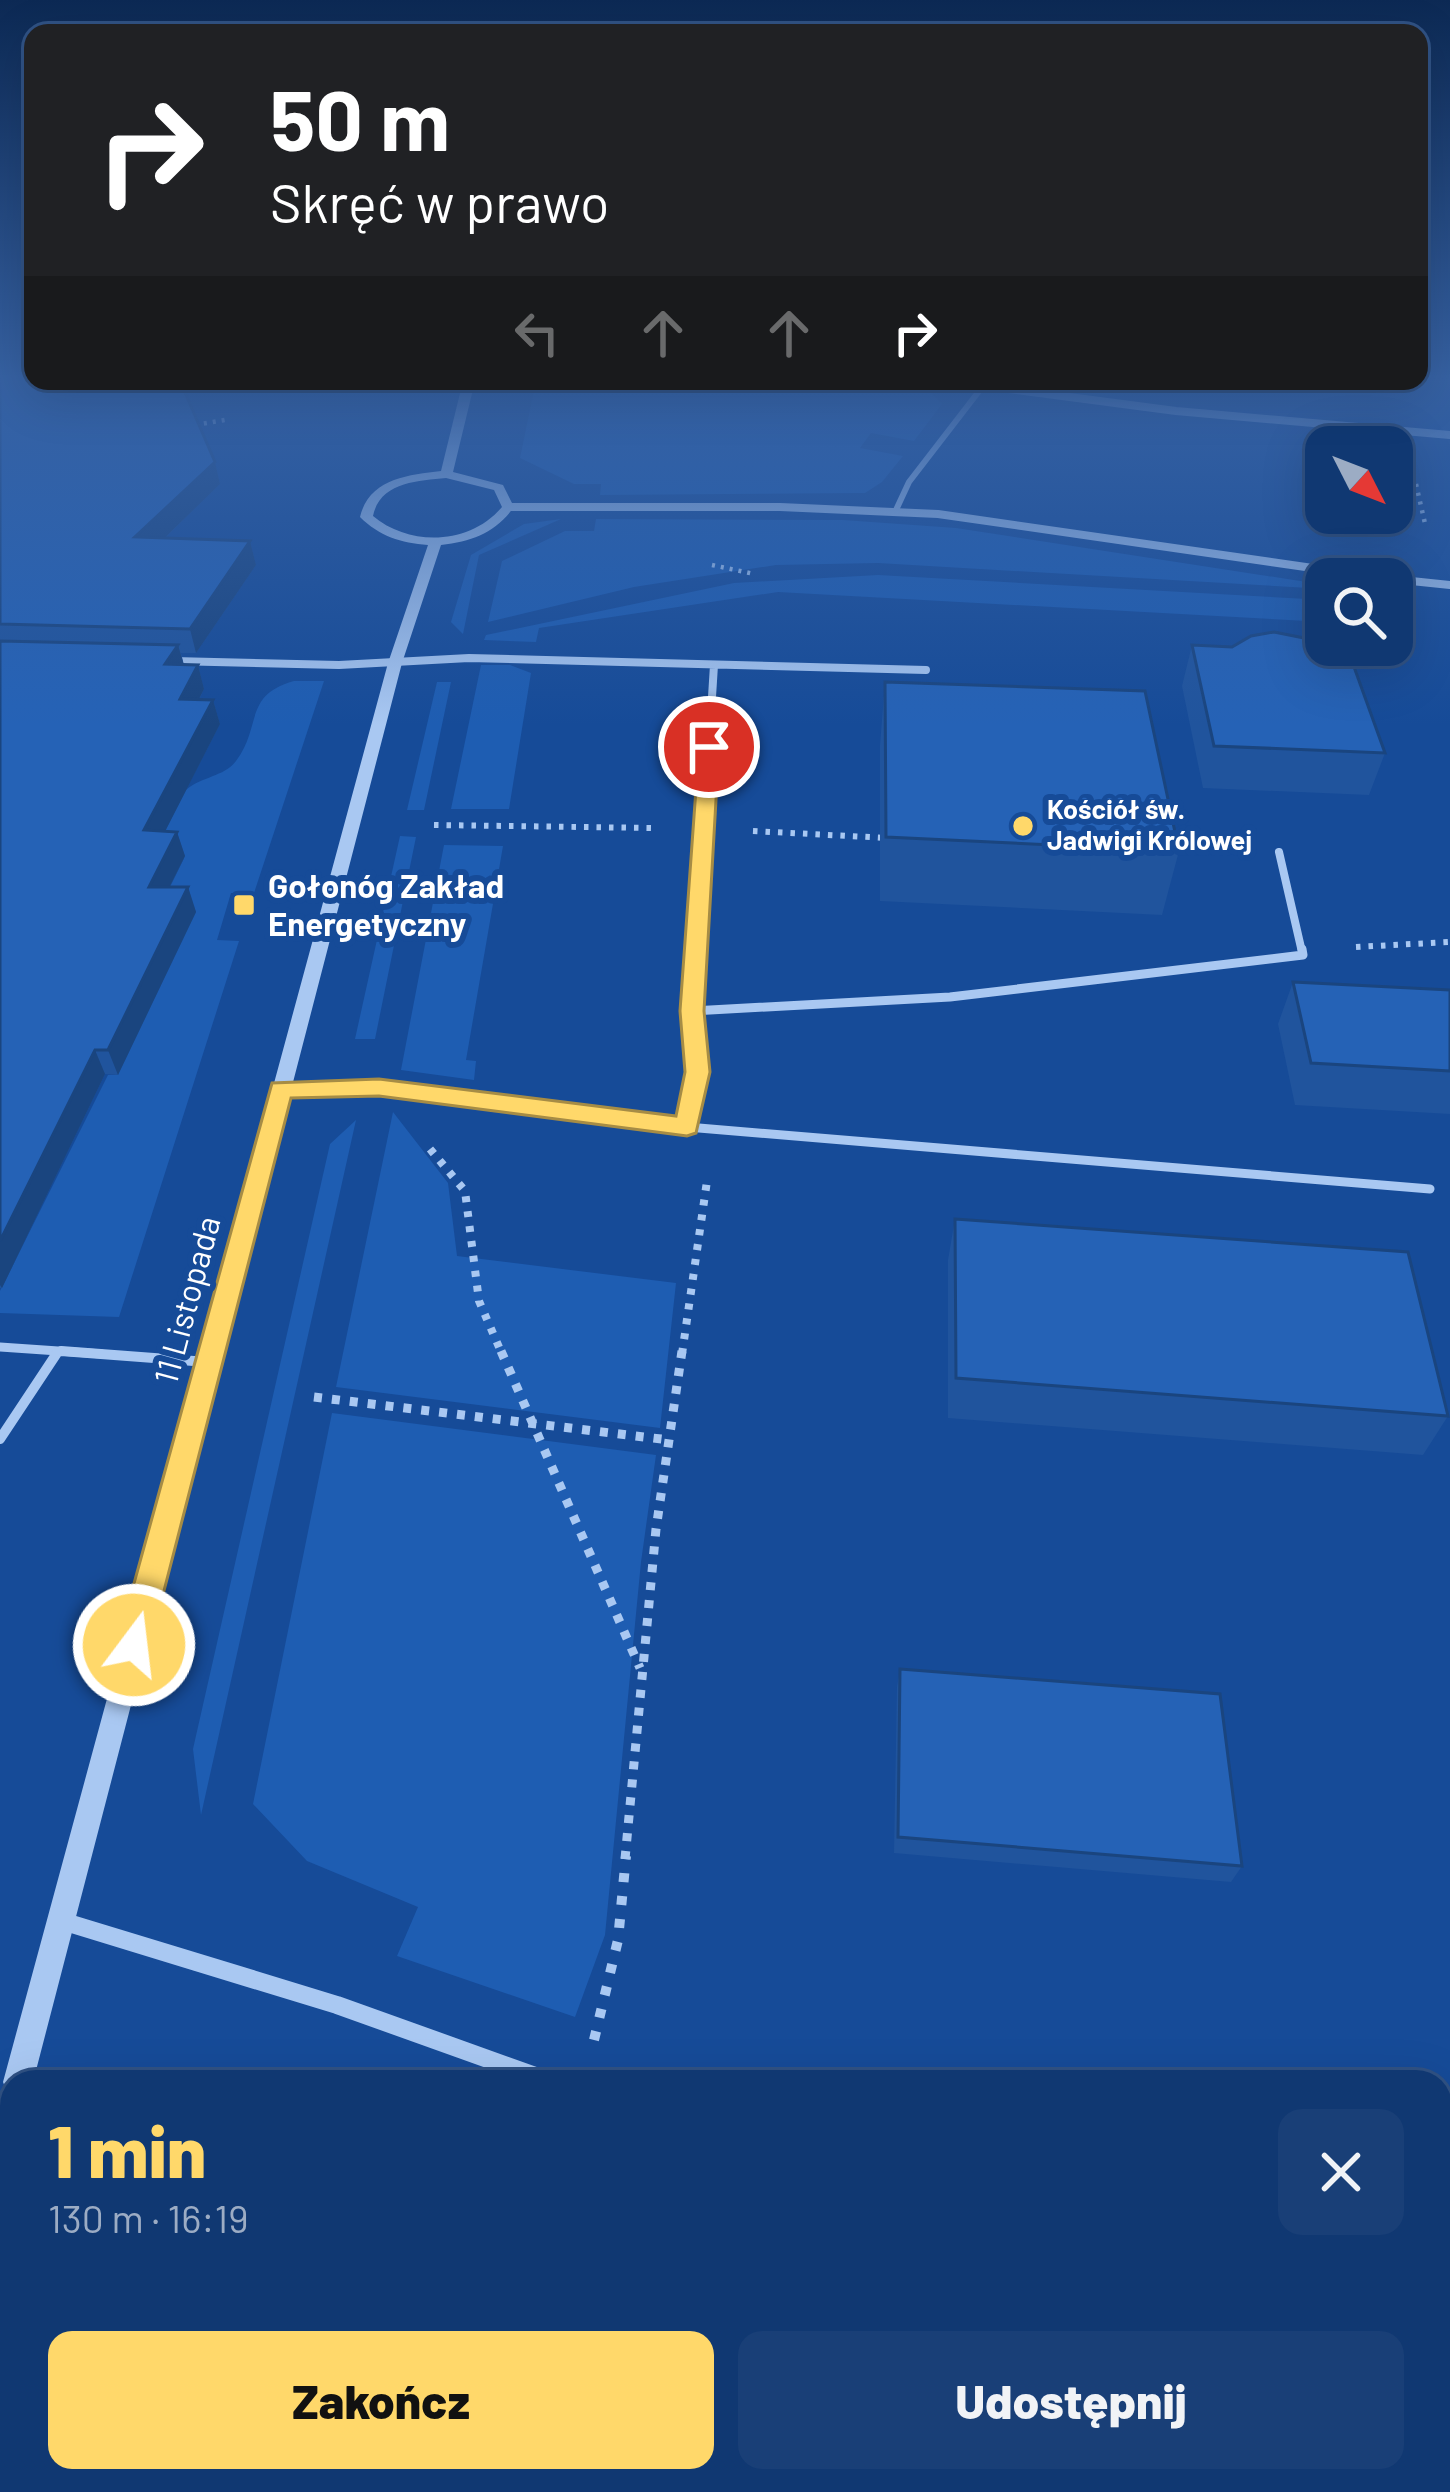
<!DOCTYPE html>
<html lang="pl">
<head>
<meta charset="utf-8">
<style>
	body { margin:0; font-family:Barlow,sans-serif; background:#193f77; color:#f1f3f6; height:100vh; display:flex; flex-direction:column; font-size:45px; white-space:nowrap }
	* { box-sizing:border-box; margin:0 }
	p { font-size:39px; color:#9cacc4 }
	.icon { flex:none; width:66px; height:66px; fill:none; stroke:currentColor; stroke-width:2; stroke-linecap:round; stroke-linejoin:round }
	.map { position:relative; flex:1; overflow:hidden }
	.panel { position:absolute; left:0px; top:2070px; width:1452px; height:423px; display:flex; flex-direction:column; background:#103872; border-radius:36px 36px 0 0; box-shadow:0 12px 48px #0002,0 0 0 3px #305284 }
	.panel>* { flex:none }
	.guide { position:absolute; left:24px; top:24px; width:1404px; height:366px; border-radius:24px; box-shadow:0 12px 48px #0002,0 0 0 3px #305284; background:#202124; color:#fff; overflow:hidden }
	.needle { width:78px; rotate:132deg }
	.controls { position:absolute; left:1305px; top:426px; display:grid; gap:24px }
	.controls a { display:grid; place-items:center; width:108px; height:108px; border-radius:24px; background:#103872; box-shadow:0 12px 48px #0002,0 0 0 3px #305284; font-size:60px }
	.pin { position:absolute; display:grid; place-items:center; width:102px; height:102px; color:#fff; margin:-51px; border:6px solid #fff; border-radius:50%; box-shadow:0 3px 12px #0007 }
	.me { position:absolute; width:132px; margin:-66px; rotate:15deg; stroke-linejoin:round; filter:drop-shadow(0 0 9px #0008) }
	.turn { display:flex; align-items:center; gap:42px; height:252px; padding:0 48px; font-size:54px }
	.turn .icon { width:156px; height:156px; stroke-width:2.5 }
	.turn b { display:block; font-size:84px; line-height:102px }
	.lanes { display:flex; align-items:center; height:114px; padding:0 48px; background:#0003; justify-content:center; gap:60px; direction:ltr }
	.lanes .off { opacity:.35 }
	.round { display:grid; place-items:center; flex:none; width:126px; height:126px; border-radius:24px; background:#193f77 }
	.summary { display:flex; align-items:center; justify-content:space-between; height:204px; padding:0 48px }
	h1 { font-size:72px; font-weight:800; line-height:90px; color:#ffd86a }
	.action { display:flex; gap:24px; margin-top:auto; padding:24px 48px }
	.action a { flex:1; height:138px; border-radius:24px; background:#ffd86a; color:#111; font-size:48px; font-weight:800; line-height:138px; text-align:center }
	.action a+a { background:#193f77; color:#f1f3f6 }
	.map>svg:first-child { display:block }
	.green { fill:#1e5db2 }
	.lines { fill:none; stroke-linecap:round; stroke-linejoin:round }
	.path-far4 { stroke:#a9c8f2; stroke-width:4.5; stroke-dasharray:3 6; stroke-linecap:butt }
	.path-far3 { stroke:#a9c8f2; stroke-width:6; stroke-dasharray:4.5 8; stroke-linecap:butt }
	.path-far2 { stroke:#a9c8f2; stroke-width:8; stroke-dasharray:6 9; stroke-linecap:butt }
	.path-far1 { stroke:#a9c8f2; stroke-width:9; stroke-dasharray:8 10; stroke-linecap:butt }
	.path { stroke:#a9c8f2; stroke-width:10; stroke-dasharray:9 14; stroke-linecap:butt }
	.service-far3 { stroke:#a9c8f2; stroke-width:6 }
	.service-far2 { stroke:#a9c8f2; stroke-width:8 }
	.service-far1 { stroke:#a9c8f2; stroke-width:9 }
	.service { stroke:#a9c8f2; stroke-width:10 }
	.minor-far1 { stroke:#a9c8f2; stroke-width:8 }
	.minor { stroke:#a9c8f2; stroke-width:18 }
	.tertiary { fill:#a9c8f2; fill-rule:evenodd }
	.wall { fill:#20549d }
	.shaded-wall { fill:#1a457f }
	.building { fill:#2562b6; stroke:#1a457f; stroke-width:3 }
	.route { fill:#ffd86a; stroke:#a68c45; stroke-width:3 }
	.poi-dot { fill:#ffd86a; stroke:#164b98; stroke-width:4.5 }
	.labels { text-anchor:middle; stroke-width:12; stroke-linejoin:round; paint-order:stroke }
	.far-poi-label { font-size:27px; font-weight:bold; fill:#fff; stroke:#164b98; text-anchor:start }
	.poi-label { font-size:33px; font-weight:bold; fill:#fff; stroke:#164b98; text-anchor:start }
	.street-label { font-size:33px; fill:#fff; stroke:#164b98 }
</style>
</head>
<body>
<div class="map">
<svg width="1450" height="2492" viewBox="0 0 1450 2492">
	<rect width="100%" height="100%" fill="#164b98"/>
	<path class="green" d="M 536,381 L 884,381 L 928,390 L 942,404 L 914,441 L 871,433 L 860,448 L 903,456 L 882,482 L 865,493 L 600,495 L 601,484 L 574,484 L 520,458 Z
		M 561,519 L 479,555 L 463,634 L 451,622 L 471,555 L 524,524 Z
		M 596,519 L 843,520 L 956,528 L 1326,585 L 1326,589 L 878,563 L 776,565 L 634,587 L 488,622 L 502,561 L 565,531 L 594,531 Z
		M 878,575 L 1326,600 L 1326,622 L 778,592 L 539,628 L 536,642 L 484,640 L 486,635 L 734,583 Z
		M 481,665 L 510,665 L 531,673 L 509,809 L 451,809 Z
		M 294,681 L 324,681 L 254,893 L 231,893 L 217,940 L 239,941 L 119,1317 L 0,1313 L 0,1291 L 108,1075 L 118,1075 L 163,901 L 184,858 L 149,855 C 159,834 169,804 187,789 C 202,777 225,776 236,761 C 262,727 243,695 294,681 Z
		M 437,682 L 451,682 L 424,810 L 407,810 Z
		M 400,836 L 416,837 L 375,1039 L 355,1039 Z
		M 444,845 L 503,846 L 466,1060 L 476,1061 L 474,1080 L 401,1070 Z
		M 393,1112 L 448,1183 L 457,1256 L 676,1283 L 660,1428 L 336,1387 Z
		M 356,1120 L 201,1815 L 193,1749 L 330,1144 Z
		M 332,1413 L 656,1455 L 641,1562 L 605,1935 L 575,2017 L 397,1956 L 418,1907 L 307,1861 L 253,1804 Z
		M 118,2481 L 660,2481 L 657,2492 L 116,2492 Z"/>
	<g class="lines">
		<path class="path-far4" d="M 174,388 L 208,383
			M 195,425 L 225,420
			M 1416,484 L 1426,528
			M 712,565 L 754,574"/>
		<path class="path-far3" d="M 434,825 L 654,828
			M 753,831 L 887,838
			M 1356,947 L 1450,942"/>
		<path class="path-far2" d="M 430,1149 L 465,1191 L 479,1301 L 502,1354
			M 682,1354 L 707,1181"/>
		<path class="path-far1" d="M 501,1351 L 640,1668
			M 314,1397 L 669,1440
			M 625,1859 L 656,1529 L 682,1351"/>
		<path class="path" d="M 594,2040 L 618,1940 L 626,1856
			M 1283,2492 L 1284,2481"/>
		<path class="service-far3" d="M 896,510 L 909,482 L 983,386"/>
		<path class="service-far2" d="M 173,661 L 339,665 L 469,658 L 926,670
			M 1279,852 L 1302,952
			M 696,952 L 714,665"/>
		<path class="service-far1" d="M 692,1011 L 950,997 L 1303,955 L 1302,949
			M 281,1090 L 379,1087 L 687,1127 L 1430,1189
			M 687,1127 L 698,1072 L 692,1011 L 696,949
			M 0,1347 L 102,1354"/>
		<path class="service" d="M 61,1351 L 207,1362
			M 0,1439 L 57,1353"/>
		<path class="minor-far1" d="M 948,381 L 1176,411 L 1450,435
			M 508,507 L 780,507 L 938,514 L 1389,579
			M 1392,579 L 1450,585"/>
		<path class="minor" d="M 62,1921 L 337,2005 L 552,2082
			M 1440,2401 L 1450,2405"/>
		<path class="tertiary" d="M 463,381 L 475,381 L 453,472 L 503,485 L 514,507 C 495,533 473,541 441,545 L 402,663 L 33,2082 L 12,2082 L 12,2160 L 0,2167 L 0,2097 L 7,2092 L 3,2082 L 388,663 L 428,545 C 401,543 379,536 360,517 C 369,479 407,475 441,471 ZM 446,478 L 494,490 L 502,507 C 470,545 410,547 373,516 C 380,482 417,481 446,478 Z"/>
	</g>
	<path class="wall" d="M 0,376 L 215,462 L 220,484 L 165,538 L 250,541 L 256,565 L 196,653 L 181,653 L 184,665 L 198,665 L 204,689 L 199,700 L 213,700 L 220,724 L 165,831 L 177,832 L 185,856 L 170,887 L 188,887 L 196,912 L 118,1075 L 105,1074 L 2,1288 L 0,1288 Z
		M 1192,645 L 1385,753 L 1369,795 L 1203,788 L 1182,686 Z
		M 885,682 L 1179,851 L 1162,915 L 880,901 L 880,745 Z
		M 1293,982 L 1450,990 L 1450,1114 L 1295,1105 L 1278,1024 Z
		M 955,1219 L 1448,1416 L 1423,1455 L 948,1418 L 948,1260 Z
		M 900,1669 L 1242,1866 L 1231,1882 L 894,1853 L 897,1687 Z"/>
	<path class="shaded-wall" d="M 215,462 L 220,484 L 142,560 L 135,537 Z
		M 250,541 L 256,565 L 196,653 L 190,629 Z
		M 178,645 L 185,669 L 165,664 Z
		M 198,665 L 204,689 L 187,723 L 180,699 Z
		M 213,700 L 220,724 L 153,855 L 144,830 Z
		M 177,832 L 185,856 L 157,912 L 149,887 Z
		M 188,887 L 196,912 L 118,1075 L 108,1050 Z
		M 95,1050 L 105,1074 L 2,1288 L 0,1285 L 0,1241 Z"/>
	<path class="building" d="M 0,376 L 33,376 L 33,381 L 180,381 L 215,462 L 135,537 L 250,541 L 190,629 L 0,624 Z
		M 1274,632 L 1309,639 L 1330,652 L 1349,653 L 1385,753 L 1214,746 L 1192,645 L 1232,647 L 1251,636 Z
		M 0,641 L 178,645 L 165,664 L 198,665 L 180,699 L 213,700 L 144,830 L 177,832 L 149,887 L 188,887 L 108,1050 L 95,1050 L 0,1241 Z
		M 885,682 L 1145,691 L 1179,851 L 886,837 Z
		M 1293,982 L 1450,990 L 1450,1071 L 1311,1063 Z
		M 955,1219 L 1408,1252 L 1448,1416 L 956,1378 Z
		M 900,1669 L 1220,1694 L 1242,1866 L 898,1837 Z"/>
	<linearGradient id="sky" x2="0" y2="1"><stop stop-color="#0c2954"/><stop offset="0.52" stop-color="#3661a2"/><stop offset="1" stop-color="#3661a2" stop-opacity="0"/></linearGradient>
	<rect width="1450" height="725" fill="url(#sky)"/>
	<path class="route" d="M 709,741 L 719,747 L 704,1011 L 710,1072 L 696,1133 L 687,1136 L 379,1096 L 291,1098 L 150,1645 L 145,1656 L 134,1660 L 122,1656 L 117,1645 L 272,1083 L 379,1079 L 676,1116 L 685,1072 L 680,1011 L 699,747 Z"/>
	<g class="poi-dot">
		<circle cx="1023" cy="826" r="12"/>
		<rect x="232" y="893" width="24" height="24" rx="6"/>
	</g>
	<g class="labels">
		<g class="far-poi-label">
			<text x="1047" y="819">Kościół św.<tspan x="1047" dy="31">Jadwigi Królowej</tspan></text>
		</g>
		<g class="poi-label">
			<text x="268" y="898">Gołonóg Zakład<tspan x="268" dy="38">Energetyczny</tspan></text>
		</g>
		<g class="street-label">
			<text transform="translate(187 1300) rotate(-75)" y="12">11 Listopada</text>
		</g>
	</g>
</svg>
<div class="controls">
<a><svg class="needle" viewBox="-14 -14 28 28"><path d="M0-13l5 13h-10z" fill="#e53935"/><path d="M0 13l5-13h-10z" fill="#9cacc4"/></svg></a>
<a><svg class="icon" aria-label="search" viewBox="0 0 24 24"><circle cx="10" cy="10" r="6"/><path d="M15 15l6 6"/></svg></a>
</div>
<div class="pin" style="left:709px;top:747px;background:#d93025"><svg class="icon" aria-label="arrive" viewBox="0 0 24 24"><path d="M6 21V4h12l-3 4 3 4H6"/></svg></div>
<svg class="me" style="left:134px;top:1645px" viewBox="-20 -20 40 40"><circle r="17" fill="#ffd86a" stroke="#fff" stroke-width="3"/><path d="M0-11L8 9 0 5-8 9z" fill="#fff"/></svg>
<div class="guide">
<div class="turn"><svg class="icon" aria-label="right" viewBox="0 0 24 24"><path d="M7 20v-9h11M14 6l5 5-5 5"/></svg><div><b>50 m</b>Skręć w prawo</div></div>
<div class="lanes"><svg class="icon off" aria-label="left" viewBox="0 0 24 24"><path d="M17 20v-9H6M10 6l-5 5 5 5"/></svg><svg class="icon off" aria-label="ahead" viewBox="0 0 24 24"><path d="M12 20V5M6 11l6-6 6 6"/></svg><svg class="icon off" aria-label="ahead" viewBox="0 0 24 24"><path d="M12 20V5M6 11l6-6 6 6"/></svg><svg class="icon" aria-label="right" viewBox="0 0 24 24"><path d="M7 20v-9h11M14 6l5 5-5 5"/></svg></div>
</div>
<section class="panel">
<div class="summary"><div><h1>1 min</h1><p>130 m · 16:19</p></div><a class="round"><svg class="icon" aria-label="close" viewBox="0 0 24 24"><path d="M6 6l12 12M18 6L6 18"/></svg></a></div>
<div class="action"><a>Zakończ</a><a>Udostępnij</a></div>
</section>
</div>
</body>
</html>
